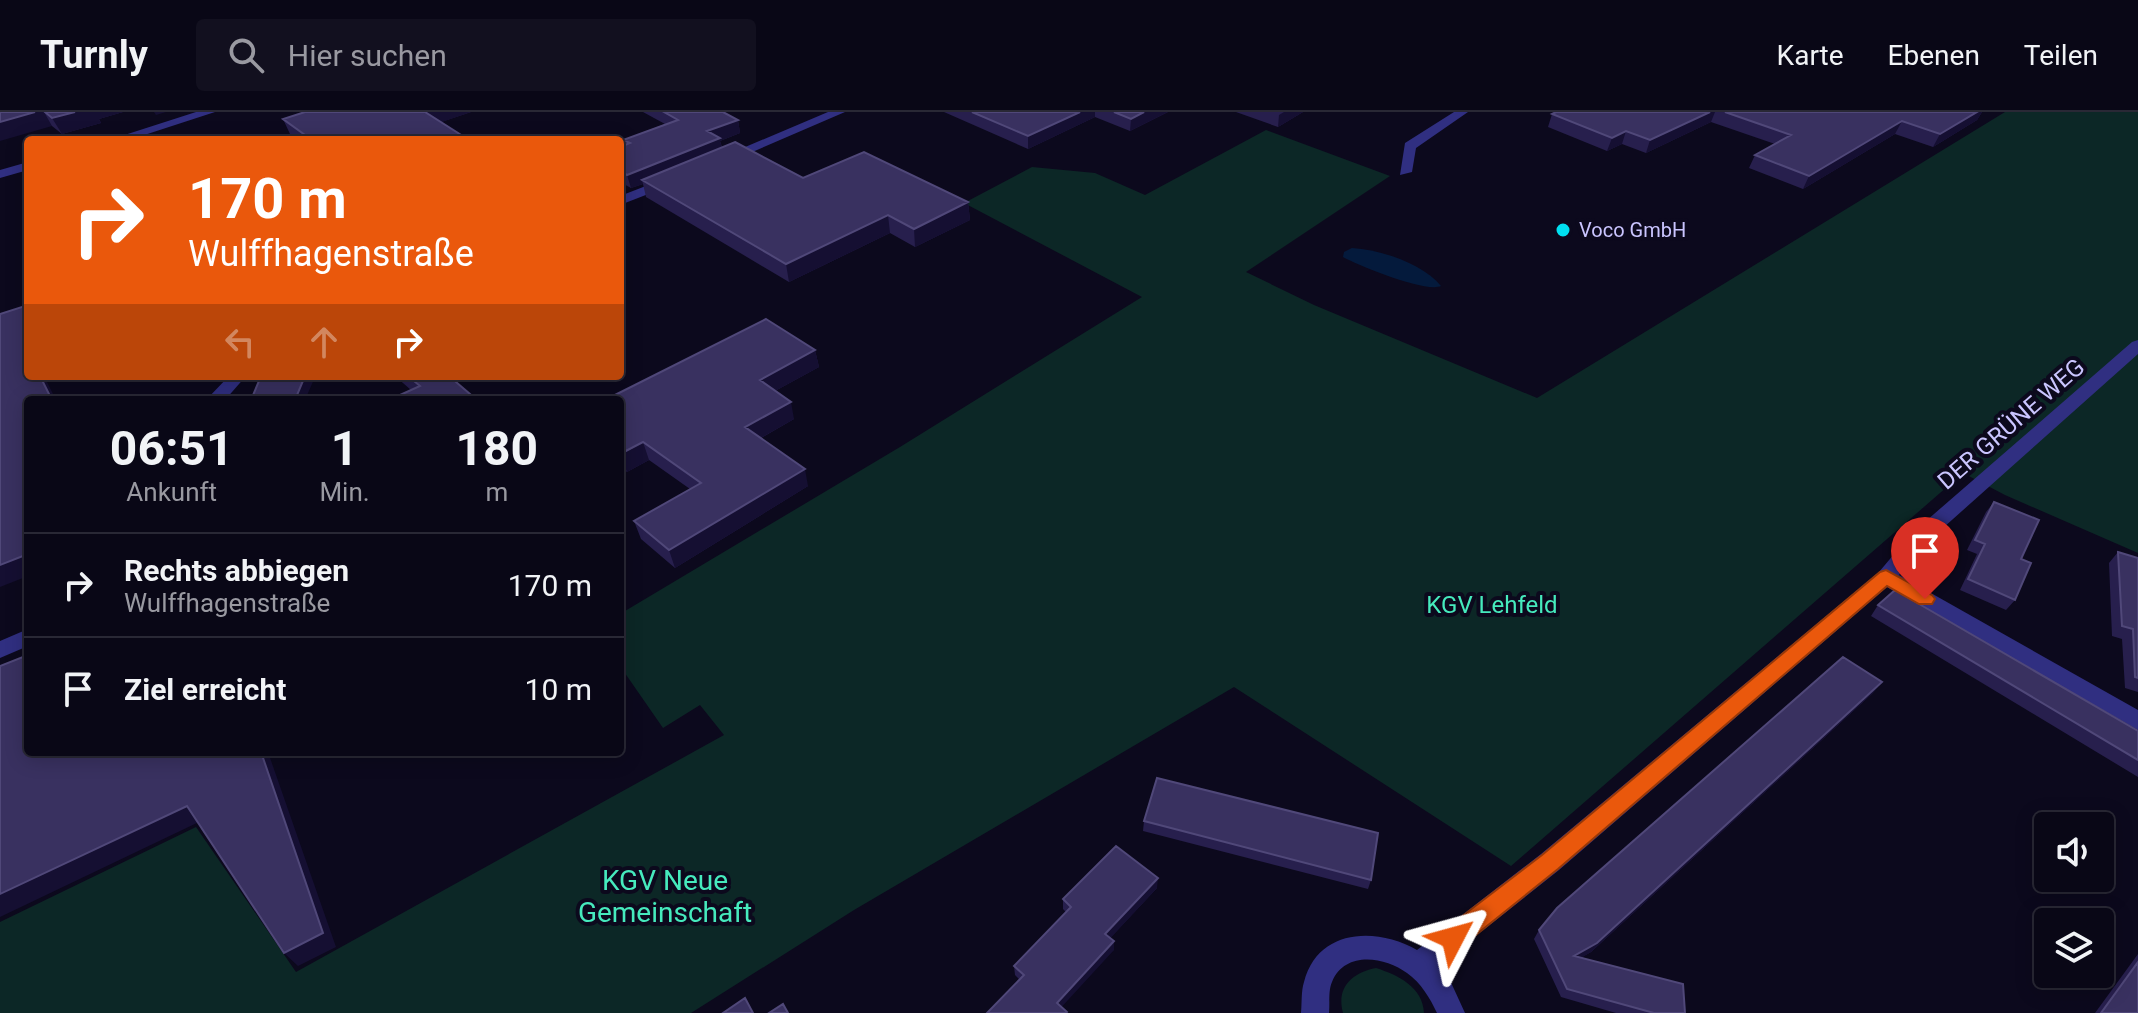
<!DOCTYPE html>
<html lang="de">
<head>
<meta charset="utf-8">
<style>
	body { margin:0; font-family:Roboto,sans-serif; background:#12101f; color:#f1f3f6; height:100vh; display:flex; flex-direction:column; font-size:30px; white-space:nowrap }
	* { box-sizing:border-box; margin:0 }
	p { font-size:26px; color:#9999a1 }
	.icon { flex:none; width:44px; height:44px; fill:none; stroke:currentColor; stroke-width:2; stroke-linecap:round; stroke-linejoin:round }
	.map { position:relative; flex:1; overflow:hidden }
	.panel { position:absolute; left:24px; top:284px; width:600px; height:360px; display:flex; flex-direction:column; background:#090716; border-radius:8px; box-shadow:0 4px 20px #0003,0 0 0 2px #292835 }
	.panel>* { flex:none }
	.top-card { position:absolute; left:24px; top:24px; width:600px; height:244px; border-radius:8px; box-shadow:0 4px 20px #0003,0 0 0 2px #292835; background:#ea580c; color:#fff; overflow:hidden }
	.tools { position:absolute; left:2034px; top:700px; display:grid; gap:16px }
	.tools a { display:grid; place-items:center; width:80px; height:80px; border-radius:8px; background:#090716; box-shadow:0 4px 20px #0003,0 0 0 2px #292835; font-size:40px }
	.pin { position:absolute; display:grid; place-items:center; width:68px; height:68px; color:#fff; margin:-82px -34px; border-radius:50% 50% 50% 0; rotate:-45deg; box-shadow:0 0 8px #0007 }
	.pin .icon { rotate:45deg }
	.me { position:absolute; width:88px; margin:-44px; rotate:51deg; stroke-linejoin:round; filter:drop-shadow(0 0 6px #0008) }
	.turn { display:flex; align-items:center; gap:28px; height:168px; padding:0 32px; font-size:36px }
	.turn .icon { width:104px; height:104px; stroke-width:2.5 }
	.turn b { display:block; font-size:56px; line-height:68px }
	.lanes { display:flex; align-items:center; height:76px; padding:0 32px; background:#0003; justify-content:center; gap:40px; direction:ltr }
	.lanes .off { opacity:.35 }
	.eta { display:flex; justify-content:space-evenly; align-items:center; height:136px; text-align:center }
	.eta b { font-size:48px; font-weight:700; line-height:56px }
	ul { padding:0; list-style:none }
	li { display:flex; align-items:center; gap:24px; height:104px; padding:0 32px; border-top:2px solid #292835 }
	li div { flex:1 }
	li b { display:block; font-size:30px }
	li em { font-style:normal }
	header { display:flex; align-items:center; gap:48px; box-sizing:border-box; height:112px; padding:0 40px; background:#090716; border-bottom:2px solid #292835 }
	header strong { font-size:38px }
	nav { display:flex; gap:44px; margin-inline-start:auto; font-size:28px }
	.search { width:560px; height:72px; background:#12101f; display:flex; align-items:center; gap:20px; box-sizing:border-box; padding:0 28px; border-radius:8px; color:#9999a1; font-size:30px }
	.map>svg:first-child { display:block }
	.green { fill:#0c2726 }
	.water { fill:#041a3c }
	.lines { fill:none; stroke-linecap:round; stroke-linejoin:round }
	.minor { fill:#302f81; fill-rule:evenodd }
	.tertiary { fill:#302f81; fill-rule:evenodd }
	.wall { fill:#271f4d }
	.shaded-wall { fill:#150f32 }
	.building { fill:#393160; stroke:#504879; stroke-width:2 }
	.route { fill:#ea580c; stroke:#983908; stroke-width:2 }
	.poi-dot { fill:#00dff0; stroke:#0c091d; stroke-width:3 }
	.labels { text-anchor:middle; stroke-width:8; stroke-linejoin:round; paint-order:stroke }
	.far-poi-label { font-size:20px; fill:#cac5ff; stroke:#0c091d; text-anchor:start }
	.street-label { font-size:24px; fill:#cac5ff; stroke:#0c091d }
	.park-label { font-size:24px; fill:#46eabd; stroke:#0c091d }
	.near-park-label { font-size:28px; fill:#46eabd; stroke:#0c091d }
</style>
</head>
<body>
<header>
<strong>Turnly</strong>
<div class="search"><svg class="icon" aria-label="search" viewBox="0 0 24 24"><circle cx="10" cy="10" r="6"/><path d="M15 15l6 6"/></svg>Hier suchen</div>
<nav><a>Karte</a><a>Ebenen</a><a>Teilen</a></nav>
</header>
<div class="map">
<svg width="2138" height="901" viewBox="0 0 2138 901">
	<rect width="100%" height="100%" fill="#0c091d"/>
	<path class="green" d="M 2005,0 L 2138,0 L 2138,441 L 2005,383 L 1963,361 L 1511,754 L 1234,575 L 854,798 L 691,901 L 0,901 L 0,810 L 196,715 L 296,860 L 724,623 L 700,593 L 663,616 L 620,554 L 620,502 L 900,335 L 1142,185 L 964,91 L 1032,55 L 1095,61 L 1145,83 L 1266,18 L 1390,64 L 1246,160 L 1314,193 L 1537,286 Z
		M 1376,856 C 1398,863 1423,875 1424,901 L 1343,901 C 1336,875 1352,861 1376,856 Z"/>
	<path class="water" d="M 1352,136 C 1381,138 1422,151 1441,174 C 1426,181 1359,154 1343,145 L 1344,140 Z"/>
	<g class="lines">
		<path class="minor" d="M 196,0 L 215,0 L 129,28 L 109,28 Z
			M 1454,0 L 1468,0 L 1416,36 L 1412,60 L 1400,63 L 1405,31 Z
			M 28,50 L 28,58 L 0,66 L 0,58 Z
			M 2138,228 L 2138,242 L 1925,432 L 1899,463 L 2138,598 L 2138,618 L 1887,475 L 1559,758 L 1438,854 L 1448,864 L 1465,901 L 1437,901 C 1430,886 1421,871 1407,861 C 1385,845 1345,838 1332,870 C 1328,879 1330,891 1329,901 L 1301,901 C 1302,891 1301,879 1304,870 C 1318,816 1377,815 1417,838 L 1541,742 L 1879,460 L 1911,422 L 2132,230 Z"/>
		<path class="tertiary" d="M 828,0 L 845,0 L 729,50 L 717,47 Z
			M 669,65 L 676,69 L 674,72 L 620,93 L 620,84 Z
			M 229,264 L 246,264 L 225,288 L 206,288 Z
			M 28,517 L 28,534 L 0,546 L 0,529 Z"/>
	</g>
	<path class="wall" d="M 0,0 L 123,0 L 99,7 L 101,11 L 62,22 L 52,14 Z
		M 305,0 L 471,0 L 441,10 L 469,28 L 298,28 L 290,22 L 283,7 Z
		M 643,0 L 723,0 L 738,8 L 740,21 L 720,29 L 722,35 L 803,66 L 968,90 L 970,108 L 915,135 L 890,121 L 789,170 L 646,85 L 643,72 L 631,76 L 620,70 L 620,35 L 625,33 L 623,28 L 665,12 Z
		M 944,0 L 1168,0 L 1130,19 L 1095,5 L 1028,37 Z
		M 1236,0 L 1303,0 L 1278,15 Z
		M 1556,0 L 1982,0 L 1977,8 L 1933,35 L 1895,22 L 1803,77 L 1749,56 L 1755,43 L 1775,32 L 1711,10 L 1646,41 L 1622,32 L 1607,39 L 1548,15 L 1552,2 Z
		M 815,238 L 819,255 L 775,279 L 794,307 L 761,326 L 808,374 L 675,456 L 641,427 L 634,409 L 690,377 L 649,348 L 627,360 L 620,354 L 620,288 Z
		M 395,264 L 449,264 L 411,278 Z
		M 1994,390 L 2021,447 L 2015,488 L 2006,498 L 1960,478 L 1977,442 L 1967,438 L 1986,400 Z
		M 2118,440 L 2138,446 L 2138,580 L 2125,576 L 2122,527 L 2112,524 L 2109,451 Z
		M 1878,493 L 2138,619 L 2138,665 L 1871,504 Z
		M 1874,580 L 1591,840 L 1582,845 L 1685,901 L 1616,901 L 1561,885 L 1534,827 L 1539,818 Z
		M 1144,709 L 1371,768 L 1368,777 L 1143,719 Z
		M 1157,776 L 1110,826 L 1114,838 L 1019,867 L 1015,863 L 1014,854 L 1066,800 L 1063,797 L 1063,787 Z
		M 2138,842 L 2138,901 L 2095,901 Z"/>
	<path class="shaded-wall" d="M 35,0 L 44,0 L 52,14 L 0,29 L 0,10 Z
		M 75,0 L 123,0 L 99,7 L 101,11 L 62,22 L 52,6 Z
		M 154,0 L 166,0 L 156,3 Z
		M 424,0 L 471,0 L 430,14 Z
		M 1080,0 L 1095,0 L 1095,5 L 1028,37 L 1028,24 Z
		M 1144,0 L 1168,0 L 1130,19 L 1131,7 Z
		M 1284,0 L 1303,0 L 1278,15 L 1279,3 Z
		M 1710,0 L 1715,0 L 1711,10 L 1646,41 L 1650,28 Z
		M 1977,0 L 1982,0 L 1977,8 L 1933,35 L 1940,22 Z
		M 738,8 L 740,21 L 720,29 L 723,39 L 642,68 L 643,72 L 631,76 L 627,63 L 707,19 Z
		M 1902,9 L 1895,22 L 1803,77 L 1809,64 Z
		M 1626,19 L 1622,32 L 1607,39 L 1612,26 Z
		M 968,90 L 970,108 L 915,135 L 914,117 Z
		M 888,103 L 890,121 L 789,170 L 786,152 Z
		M 815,238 L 819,255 L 764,285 L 760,268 Z
		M 40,264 L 44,264 L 56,288 L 52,288 Z
		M 305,264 L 315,265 L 305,288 L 295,288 Z
		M 791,290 L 794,307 L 750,332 L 745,315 Z
		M 643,330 L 649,348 L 627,360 L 621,343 Z
		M 805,357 L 808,374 L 675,456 L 669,438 Z
		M 28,442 L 28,464 L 0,475 L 0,453 Z
		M 1882,570 L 1874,580 L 1591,840 L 1569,853 L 1574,844 Z
		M 261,640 L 268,640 L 336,835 L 298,854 L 284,841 Z
		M 187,694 L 201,709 L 0,805 L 0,782 Z
		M 1158,766 L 1157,776 L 1105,832 L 1105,822 Z
		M 1114,829 L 1114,838 L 1057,900 L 1057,891 Z"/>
	<path class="building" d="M 0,0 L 35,0 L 0,10 Z
		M 45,0 L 75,0 L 52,6 Z
		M 305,0 L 425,0 L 469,28 L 312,28 L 283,7 Z
		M 664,0 L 723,0 L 738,8 L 707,19 L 720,26 L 627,63 L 620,58 L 620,35 L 630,31 L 623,28 L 678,8 Z
		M 972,0 L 1080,0 L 1028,24 Z
		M 1114,0 L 1144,0 L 1131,7 Z
		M 1556,0 L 1710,0 L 1650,28 L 1626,19 L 1612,26 L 1552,2 Z
		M 1725,0 L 1977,0 L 1940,22 L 1902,9 L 1809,64 L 1755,43 L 1791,23 Z
		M 735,30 L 803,66 L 864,40 L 968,90 L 914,117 L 888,103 L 786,152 L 642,68 Z
		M 28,193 L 28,264 L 40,264 L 52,288 L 28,288 L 28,442 L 0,453 L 0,202 Z
		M 766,207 L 815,238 L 760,268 L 791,290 L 745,315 L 805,357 L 669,438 L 634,409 L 701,371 L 643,330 L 620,342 L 620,288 L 605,288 Z
		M 261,264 L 305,264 L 295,288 L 251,288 Z
		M 408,264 L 449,264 L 477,288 L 389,288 L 420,274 Z
		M 1994,390 L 2039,408 L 2021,447 L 2031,451 L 2015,488 L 1968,467 L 1985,432 L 1975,428 Z
		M 2118,440 L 2138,446 L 2138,566 L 2135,565 L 2133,517 L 2122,514 Z
		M 1895,478 L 2138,619 L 2138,648 L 1878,493 Z
		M 28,543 L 28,640 L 261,640 L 323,821 L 284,841 L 187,694 L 0,782 L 0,554 Z
		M 1843,545 L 1882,570 L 1597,831 L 1574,844 L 1683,872 L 1685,901 L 1654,901 L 1567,877 L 1539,818 L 1557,796 Z
		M 1157,666 L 1378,721 L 1371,768 L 1144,709 Z
		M 1116,734 L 1158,766 L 1105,822 L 1114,829 L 1057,891 L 1067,900 L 1066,901 L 987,901 L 1024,863 L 1014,854 L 1071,795 L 1063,787 Z
		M 2138,850 L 2138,901 L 2101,901 Z
		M 745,886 L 753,901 L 723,901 Z
		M 783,892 L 788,901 L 769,901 Z"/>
	<path class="route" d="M 1886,458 L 1932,483 L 1935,487 L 1932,492 L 1919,492 L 1887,474 L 1558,757 L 1462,834 L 1453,837 L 1444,834 L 1441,826 L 1444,818 L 1542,743 L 1880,460 Z"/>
	<circle class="poi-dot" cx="1563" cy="118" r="8"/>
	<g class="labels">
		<g class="far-poi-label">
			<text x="1579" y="125">Voco GmbH</text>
		</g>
		<g class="street-label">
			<text transform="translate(2011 312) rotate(-41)" y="8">DER GRÜNE WEG</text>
		</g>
		<g class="park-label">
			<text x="1492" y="501">KGV Lehfeld</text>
		</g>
		<g class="near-park-label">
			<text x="665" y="778">KGV Neue<tspan x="665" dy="32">Gemeinschaft</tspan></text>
		</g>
	</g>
</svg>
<div class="tools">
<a><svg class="icon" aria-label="sound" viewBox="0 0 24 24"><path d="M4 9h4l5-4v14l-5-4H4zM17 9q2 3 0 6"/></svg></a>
<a><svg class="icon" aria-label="layers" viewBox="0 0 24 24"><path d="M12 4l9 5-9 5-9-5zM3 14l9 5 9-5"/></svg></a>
</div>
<div class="pin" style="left:1925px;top:487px;background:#d93025"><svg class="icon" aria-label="arrive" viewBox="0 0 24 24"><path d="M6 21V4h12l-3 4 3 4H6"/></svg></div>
<svg class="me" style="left:1453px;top:826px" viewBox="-20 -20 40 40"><path d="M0-17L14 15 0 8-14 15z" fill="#ea580c" stroke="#fff" stroke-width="4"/></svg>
<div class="top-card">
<div class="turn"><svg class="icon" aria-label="right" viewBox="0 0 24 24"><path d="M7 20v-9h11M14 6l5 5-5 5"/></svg><div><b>170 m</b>Wulffhagenstraße</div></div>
<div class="lanes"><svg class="icon off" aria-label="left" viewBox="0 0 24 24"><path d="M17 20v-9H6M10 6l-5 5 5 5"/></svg><svg class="icon off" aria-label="ahead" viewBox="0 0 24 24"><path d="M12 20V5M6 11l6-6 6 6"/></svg><svg class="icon" aria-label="right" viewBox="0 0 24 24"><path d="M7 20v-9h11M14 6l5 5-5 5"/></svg></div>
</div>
<section class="panel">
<div class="eta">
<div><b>06:51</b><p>Ankunft</p></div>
<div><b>1</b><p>Min.</p></div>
<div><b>180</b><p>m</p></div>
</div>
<ul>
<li><svg class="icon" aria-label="right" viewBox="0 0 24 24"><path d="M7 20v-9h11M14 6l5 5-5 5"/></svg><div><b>Rechts abbiegen</b><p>Wulffhagenstraße</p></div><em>170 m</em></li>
<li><svg class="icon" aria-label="arrive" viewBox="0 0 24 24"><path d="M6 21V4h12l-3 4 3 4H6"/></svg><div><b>Ziel erreicht</b></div><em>10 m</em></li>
</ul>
</section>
</div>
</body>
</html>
